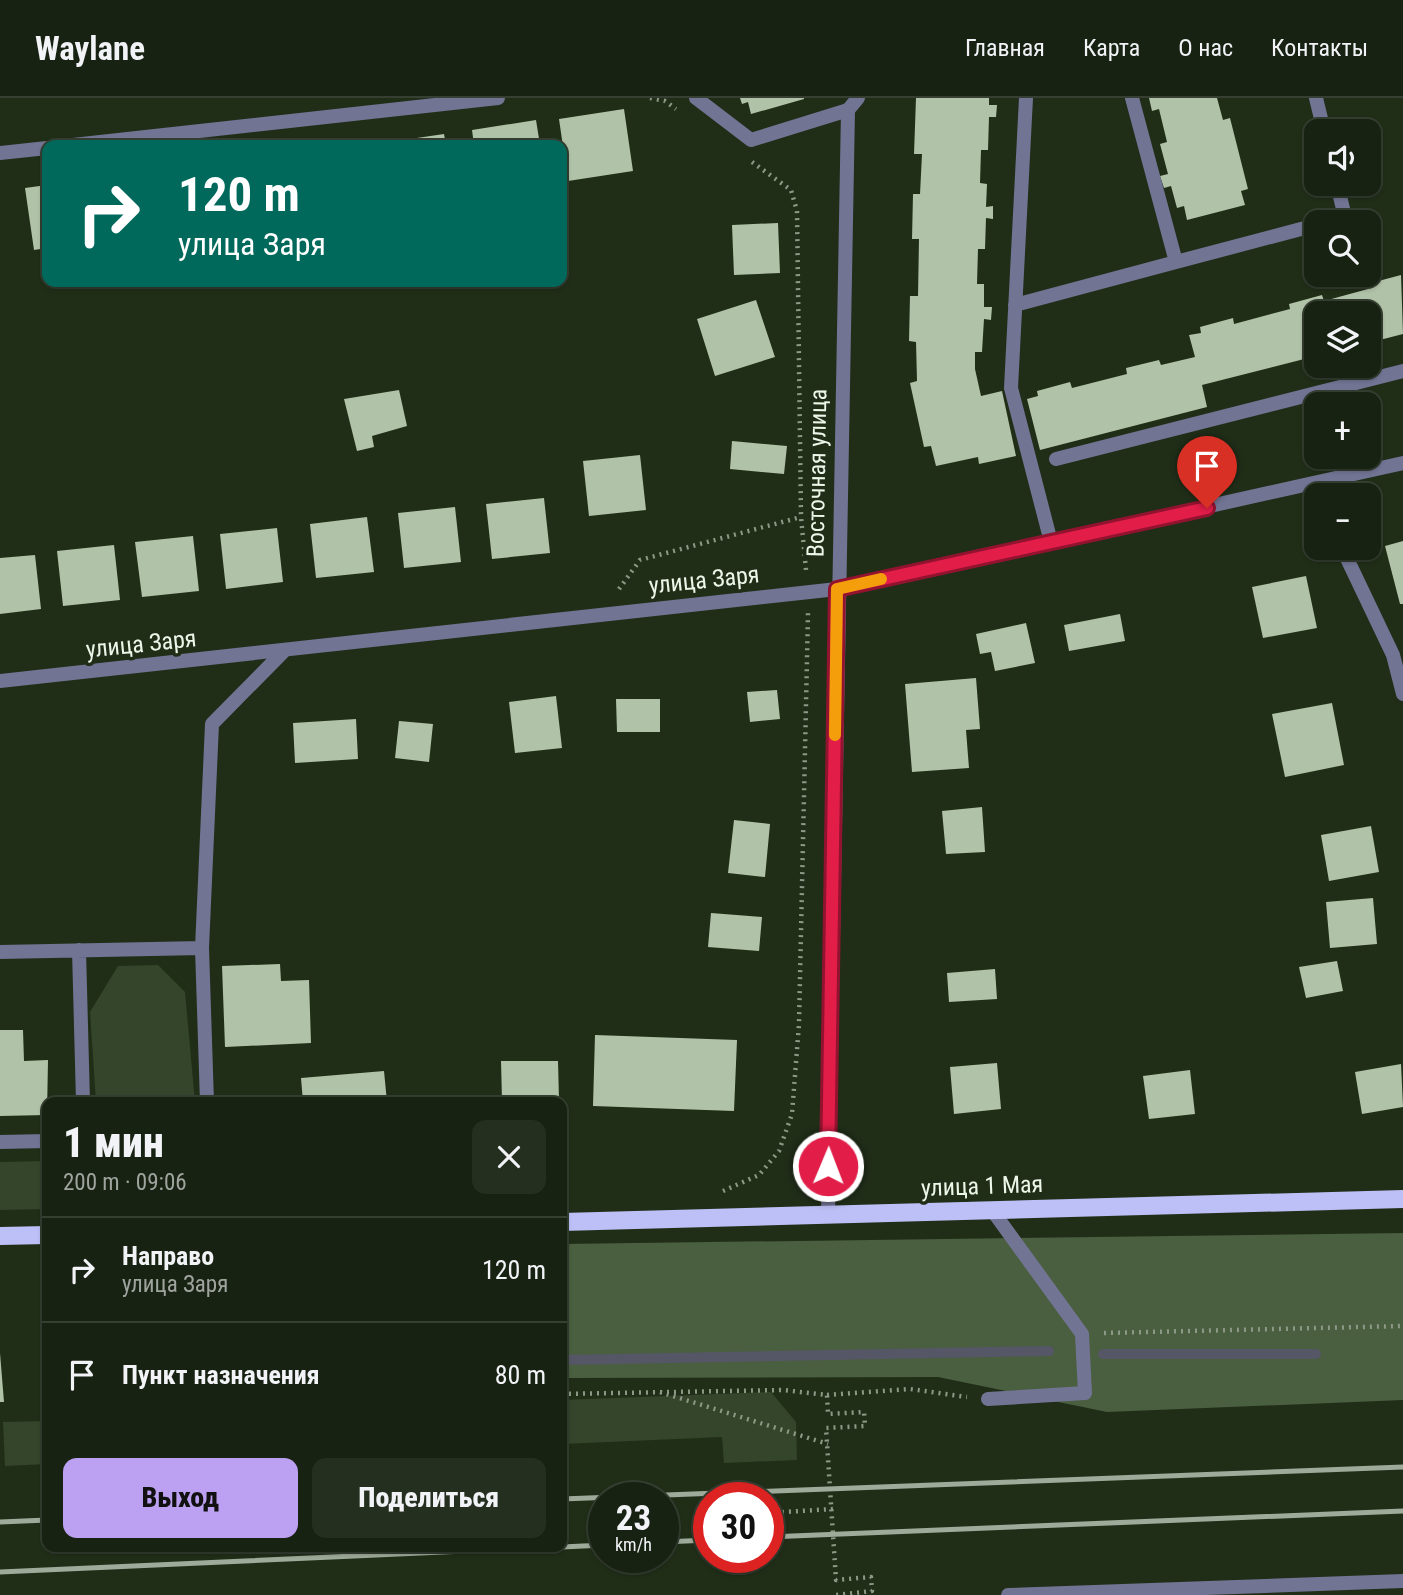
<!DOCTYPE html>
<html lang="ru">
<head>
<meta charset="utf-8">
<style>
	body { margin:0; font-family:"Roboto Condensed",sans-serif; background:#252f20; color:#f1f3f6; height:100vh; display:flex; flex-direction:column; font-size:26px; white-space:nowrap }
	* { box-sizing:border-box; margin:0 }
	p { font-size:23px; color:#9fa49f }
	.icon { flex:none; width:38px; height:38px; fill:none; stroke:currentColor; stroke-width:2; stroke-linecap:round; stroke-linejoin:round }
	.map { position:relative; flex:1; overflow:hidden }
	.sheet { position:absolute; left:42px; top:999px; width:525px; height:455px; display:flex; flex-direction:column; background:#182212; border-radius:14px; box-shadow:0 2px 5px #0004,0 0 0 2px #363f32 }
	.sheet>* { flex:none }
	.top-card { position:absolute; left:42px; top:42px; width:525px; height:147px; border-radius:14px; box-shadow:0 2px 5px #0004,0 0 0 2px #363f32; background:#00695c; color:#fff; overflow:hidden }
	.fabs { position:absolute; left:1304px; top:21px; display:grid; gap:14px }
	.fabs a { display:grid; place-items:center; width:77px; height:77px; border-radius:14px; background:#182212; box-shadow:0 2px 5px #0004,0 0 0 2px #363f32; font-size:35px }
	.speed { position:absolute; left:588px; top:1384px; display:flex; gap:14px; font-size:35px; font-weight:700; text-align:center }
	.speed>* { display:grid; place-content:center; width:91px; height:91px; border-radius:50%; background:#182212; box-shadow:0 2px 5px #0004,0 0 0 2px #363f32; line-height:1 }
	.speed small { font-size:18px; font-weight:400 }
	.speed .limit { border:10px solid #d22; background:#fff; color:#111 }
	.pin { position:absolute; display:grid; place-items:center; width:60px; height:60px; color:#fff; margin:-72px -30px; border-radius:50% 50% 50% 0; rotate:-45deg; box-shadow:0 0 7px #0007 }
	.pin .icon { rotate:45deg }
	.me { position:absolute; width:77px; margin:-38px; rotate:1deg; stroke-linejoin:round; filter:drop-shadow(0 0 5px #0008) }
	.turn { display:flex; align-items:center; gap:24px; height:147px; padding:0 21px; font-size:32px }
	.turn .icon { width:91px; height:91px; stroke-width:2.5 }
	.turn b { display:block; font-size:49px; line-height:60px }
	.round { display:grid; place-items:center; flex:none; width:74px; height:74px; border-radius:14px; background:#252f20 }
	.summary { display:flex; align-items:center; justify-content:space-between; height:119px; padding:0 21px }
	h1 { font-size:42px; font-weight:800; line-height:52px }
	.button { display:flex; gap:14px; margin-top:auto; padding:14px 21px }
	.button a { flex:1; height:80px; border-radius:14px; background:#bca0f2; color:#111; font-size:28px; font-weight:800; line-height:80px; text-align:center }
	.button a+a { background:#252f20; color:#f1f3f6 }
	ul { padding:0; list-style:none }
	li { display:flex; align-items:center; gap:21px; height:105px; padding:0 21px; border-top:2px solid #363f32 }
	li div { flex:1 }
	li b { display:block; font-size:26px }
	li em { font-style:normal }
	header { display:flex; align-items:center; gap:42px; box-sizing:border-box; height:98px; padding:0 35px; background:#182212; border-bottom:2px solid #363f32 }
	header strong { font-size:33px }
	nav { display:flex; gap:38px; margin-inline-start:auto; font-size:24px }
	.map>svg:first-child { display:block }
	.green { fill:#34452b }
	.forest { fill:#4a5e40 }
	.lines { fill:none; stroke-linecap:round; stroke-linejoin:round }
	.stream { stroke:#555767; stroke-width:10 }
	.building { fill:#b0c2a7 }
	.path { stroke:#8d9987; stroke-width:4.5; stroke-dasharray:2 5; stroke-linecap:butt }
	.service { stroke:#727494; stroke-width:14 }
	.minor { stroke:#727494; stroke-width:14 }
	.primary { stroke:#bdc0f6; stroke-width:18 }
	.rail { stroke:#9fab9a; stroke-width:5 }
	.route-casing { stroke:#92132f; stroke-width:18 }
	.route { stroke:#e11d48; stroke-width:12 }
	.slow { stroke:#f59e0b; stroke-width:12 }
	.labels { text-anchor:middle; stroke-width:7; stroke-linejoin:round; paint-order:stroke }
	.street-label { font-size:24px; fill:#edf7e9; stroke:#202e18 }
</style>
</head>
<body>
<header>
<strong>Waylane</strong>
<nav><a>Главная</a><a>Карта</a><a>О нас</a><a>Контакты</a></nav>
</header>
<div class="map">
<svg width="1403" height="1497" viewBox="0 0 1403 1497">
	<rect width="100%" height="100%" fill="#202e18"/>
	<path class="green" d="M 158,867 L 185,894 L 195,1004 L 96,1004 L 90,914 L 118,868 Z
		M 47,1063 L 47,1111 L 0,1112 L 0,1064 Z
		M 771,1294 L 796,1324 L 797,1362 L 724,1365 L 722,1339 L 562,1346 L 562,1302 Z
		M 47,1323 L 47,1366 L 5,1368 L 3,1324 Z"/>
	<path class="forest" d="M 1403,1135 L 1403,1302 L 1107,1314 L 938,1279 L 562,1280 L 562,1146 Z"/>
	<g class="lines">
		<path class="stream" d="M 1103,1256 L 1316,1256
			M 562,1262 L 1049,1253"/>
	</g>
	<path class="building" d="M 740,0 L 804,0 L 804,1 L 751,16 L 748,4 L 742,6 Z
		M 916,0 L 989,0 L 989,7 L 997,7 L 996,19 L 989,19 L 988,52 L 981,52 L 980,85 L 987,86 L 986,109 L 993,108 L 993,121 L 986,120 L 985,151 L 978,151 L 977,186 L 984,186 L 984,209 L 992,209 L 991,222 L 984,221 L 982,254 L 975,254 L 975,271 L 981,298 L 1002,293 L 1016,358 L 979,366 L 978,359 L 936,368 L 931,348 L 924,349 L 910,285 L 917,283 L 916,244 L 909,243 L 910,198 L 918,198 L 919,141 L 912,141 L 913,96 L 920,96 L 922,56 L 914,56 Z
		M 1149,0 L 1217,0 L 1223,22 L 1230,20 L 1248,91 L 1241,93 L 1245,107 L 1187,122 L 1184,108 L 1177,110 L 1171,88 L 1164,90 L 1160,78 L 1168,76 L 1160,46 L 1167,44 L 1159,11 L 1152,13 Z
		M 624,11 L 633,73 L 568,83 L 559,21 Z
		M 536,22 L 540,47 L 474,47 L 472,32 Z
		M 444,36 L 446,47 L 376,47 L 376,46 Z
		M 47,87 L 47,150 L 34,152 L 25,90 Z
		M 778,125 L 780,175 L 734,177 L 732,127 Z
		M 1401,177 L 1403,236 L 1368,245 L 1368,215 L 1316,215 L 1316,258 L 1202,287 L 1207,309 L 1040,352 L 1027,301 L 1038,298 L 1037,293 L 1070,284 L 1072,290 L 1127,276 L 1126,270 L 1159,262 L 1161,267 L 1195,259 L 1189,237 L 1201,235 L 1200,229 L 1233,220 L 1234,226 L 1290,211 L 1289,206 L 1322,197 L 1324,203 L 1368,191 L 1367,186 Z
		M 756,202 L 775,259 L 715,278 L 697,221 Z
		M 399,292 L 407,328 L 372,338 L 374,349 L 357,353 L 344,301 Z
		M 732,343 L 787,348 L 784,376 L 730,371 Z
		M 640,357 L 646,412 L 589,418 L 583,363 Z
		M 544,400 L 550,455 L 492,461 L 486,406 Z
		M 455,409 L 461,464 L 404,470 L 398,415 Z
		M 367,419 L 374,474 L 316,480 L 310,426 Z
		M 277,430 L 283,484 L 226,491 L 220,436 Z
		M 193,438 L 199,493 L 142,499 L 135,444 Z
		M 1403,443 L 1403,506 L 1400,506 L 1385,448 Z
		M 114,447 L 120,502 L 63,508 L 57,453 Z
		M 35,457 L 41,511 L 0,516 L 0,460 Z
		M 1306,478 L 1317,530 L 1263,540 L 1252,489 Z
		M 1120,516 L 1125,543 L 1069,553 L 1064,527 Z
		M 1026,525 L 1035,565 L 995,573 L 991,554 L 980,556 L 976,536 Z
		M 976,580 L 980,631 L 966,632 L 969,670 L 912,674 L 905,586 Z
		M 777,592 L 780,621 L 750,624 L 747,594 Z
		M 556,598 L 562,650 L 515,655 L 509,604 Z
		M 616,601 L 660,601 L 660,634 L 617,634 Z
		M 1332,605 L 1344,667 L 1285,679 L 1272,616 Z
		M 356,621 L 358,661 L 295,665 L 293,625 Z
		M 399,623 L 433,626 L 429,664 L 395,660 Z
		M 982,709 L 985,754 L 946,756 L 942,713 Z
		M 734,722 L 770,726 L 765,779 L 728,775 Z
		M 1371,728 L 1379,774 L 1329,783 L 1321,737 Z
		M 1373,800 L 1377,846 L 1330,850 L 1326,804 Z
		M 711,815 L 762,819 L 759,853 L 708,849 Z
		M 1337,863 L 1343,893 L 1306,900 L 1299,869 Z
		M 280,866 L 281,883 L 309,882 L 311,945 L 225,949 L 222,868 Z
		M 995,871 L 997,901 L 949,904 L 947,875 Z
		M 0,932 L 23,932 L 24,963 L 48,962 L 47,1017 L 0,1018 Z
		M 595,937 L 737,942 L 734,1013 L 593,1008 Z
		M 501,963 L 558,963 L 559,1002 L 502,1003 Z
		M 997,965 L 1001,1011 L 954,1016 L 950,969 Z
		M 1401,966 L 1403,1009 L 1362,1016 L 1355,974 Z
		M 1190,972 L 1195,1016 L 1149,1021 L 1143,978 Z
		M 384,973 L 387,1004 L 303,1004 L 301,980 Z
		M 0,1255 L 4,1304 L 0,1304 Z"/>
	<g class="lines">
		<path class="path" d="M 650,0 L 665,3 L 676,11
			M 752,64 L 791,92 L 797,113 L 801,419 L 806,472
			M 619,491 L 640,462 L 801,419
			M 723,1093 L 759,1077 L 779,1053 L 792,1016 L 799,926 L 808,515
			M 1104,1235 L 1403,1228
			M 660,1294 L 828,1346
			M 562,1296 L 783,1292 L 827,1297 L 828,1316 L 864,1314 L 865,1328 L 826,1330 L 836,1482 L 871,1479 L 872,1493 L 836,1497
			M 827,1297 L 910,1291 L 967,1299
			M 768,1415 L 833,1411"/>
		<path class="service" d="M 1026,0 L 1011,290 L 1051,444
			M 1132,0 L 1176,164 L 1316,127
			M 1316,0 L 1324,33
			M 1325,124 L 1345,119 L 1337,86
			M 1015,207 L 1176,164
			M 1056,361 L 1403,273
			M 79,852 L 83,1004
			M 0,854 L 202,850
			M 207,1004 L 202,850 L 212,626 L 283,554
			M 0,1044 L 47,1043
			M 988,1301 L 1085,1295 L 1082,1236 L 992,1112
			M 1008,1497 L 1403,1483"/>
		<path class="minor" d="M 696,0 L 751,42 L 848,12 L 858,0
			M 73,47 L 498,0
			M 0,55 L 47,50
			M 1342,450 L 1393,557 L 1403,596
			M 0,583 L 837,491 L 1403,365
			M 828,1117 L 848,12"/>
		<path class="primary" d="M 562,1124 L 1403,1101
			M 0,1138 L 47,1137"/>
		<path class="rail" d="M 562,1401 L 1403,1369
			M 0,1424 L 47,1422
			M 768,1439 L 1403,1413
			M 663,1444 L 709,1442
			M 562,1449 L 604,1447
			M 0,1474 L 552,1449"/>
	</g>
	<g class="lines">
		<defs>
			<path id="route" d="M 828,1068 L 837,491 L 1207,410"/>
		</defs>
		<use href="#route" class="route-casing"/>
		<use href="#route" class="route"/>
		<path class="slow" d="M 835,637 L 837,491 L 881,481"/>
	</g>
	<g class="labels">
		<g class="street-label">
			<text transform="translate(817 375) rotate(-89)" y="8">Восточная улица</text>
			<text transform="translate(704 482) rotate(-6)" y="8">улица Заря</text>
			<text transform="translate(141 546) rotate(-6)" y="8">улица Заря</text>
			<text transform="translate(982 1088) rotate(-2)" y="8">улица 1 Мая</text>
		</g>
	</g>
</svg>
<div class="fabs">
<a><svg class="icon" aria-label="sound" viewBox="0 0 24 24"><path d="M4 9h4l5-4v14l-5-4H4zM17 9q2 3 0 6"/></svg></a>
<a><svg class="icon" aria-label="search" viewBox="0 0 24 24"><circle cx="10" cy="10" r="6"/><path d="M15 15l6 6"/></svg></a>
<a><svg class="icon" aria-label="layers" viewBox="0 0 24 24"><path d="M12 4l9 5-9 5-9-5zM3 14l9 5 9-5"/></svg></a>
<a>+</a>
<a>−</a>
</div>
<div class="speed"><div>23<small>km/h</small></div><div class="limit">30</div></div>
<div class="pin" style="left:1207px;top:410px;background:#d93025"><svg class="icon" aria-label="arrive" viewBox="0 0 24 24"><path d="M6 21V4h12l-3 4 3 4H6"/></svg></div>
<svg class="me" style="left:828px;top:1068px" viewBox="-20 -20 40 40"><circle r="17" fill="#e11d48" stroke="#fff" stroke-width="3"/><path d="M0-11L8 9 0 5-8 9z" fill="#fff"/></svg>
<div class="top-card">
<div class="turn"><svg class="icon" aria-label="right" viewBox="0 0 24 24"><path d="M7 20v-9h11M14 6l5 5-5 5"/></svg><div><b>120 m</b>улица Заря</div></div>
</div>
<section class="sheet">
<div class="summary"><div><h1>1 мин</h1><p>200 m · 09:06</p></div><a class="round"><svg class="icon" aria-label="close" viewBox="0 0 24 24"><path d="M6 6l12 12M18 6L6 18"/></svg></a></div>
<ul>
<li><svg class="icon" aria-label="right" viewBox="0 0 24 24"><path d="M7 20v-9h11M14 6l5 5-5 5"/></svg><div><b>Направо</b><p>улица Заря</p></div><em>120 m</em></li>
<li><svg class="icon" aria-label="arrive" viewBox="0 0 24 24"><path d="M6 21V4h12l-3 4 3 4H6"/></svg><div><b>Пункт назначения</b></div><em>80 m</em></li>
</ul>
<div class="button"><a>Выход</a><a>Поделиться</a></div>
</section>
</div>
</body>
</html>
